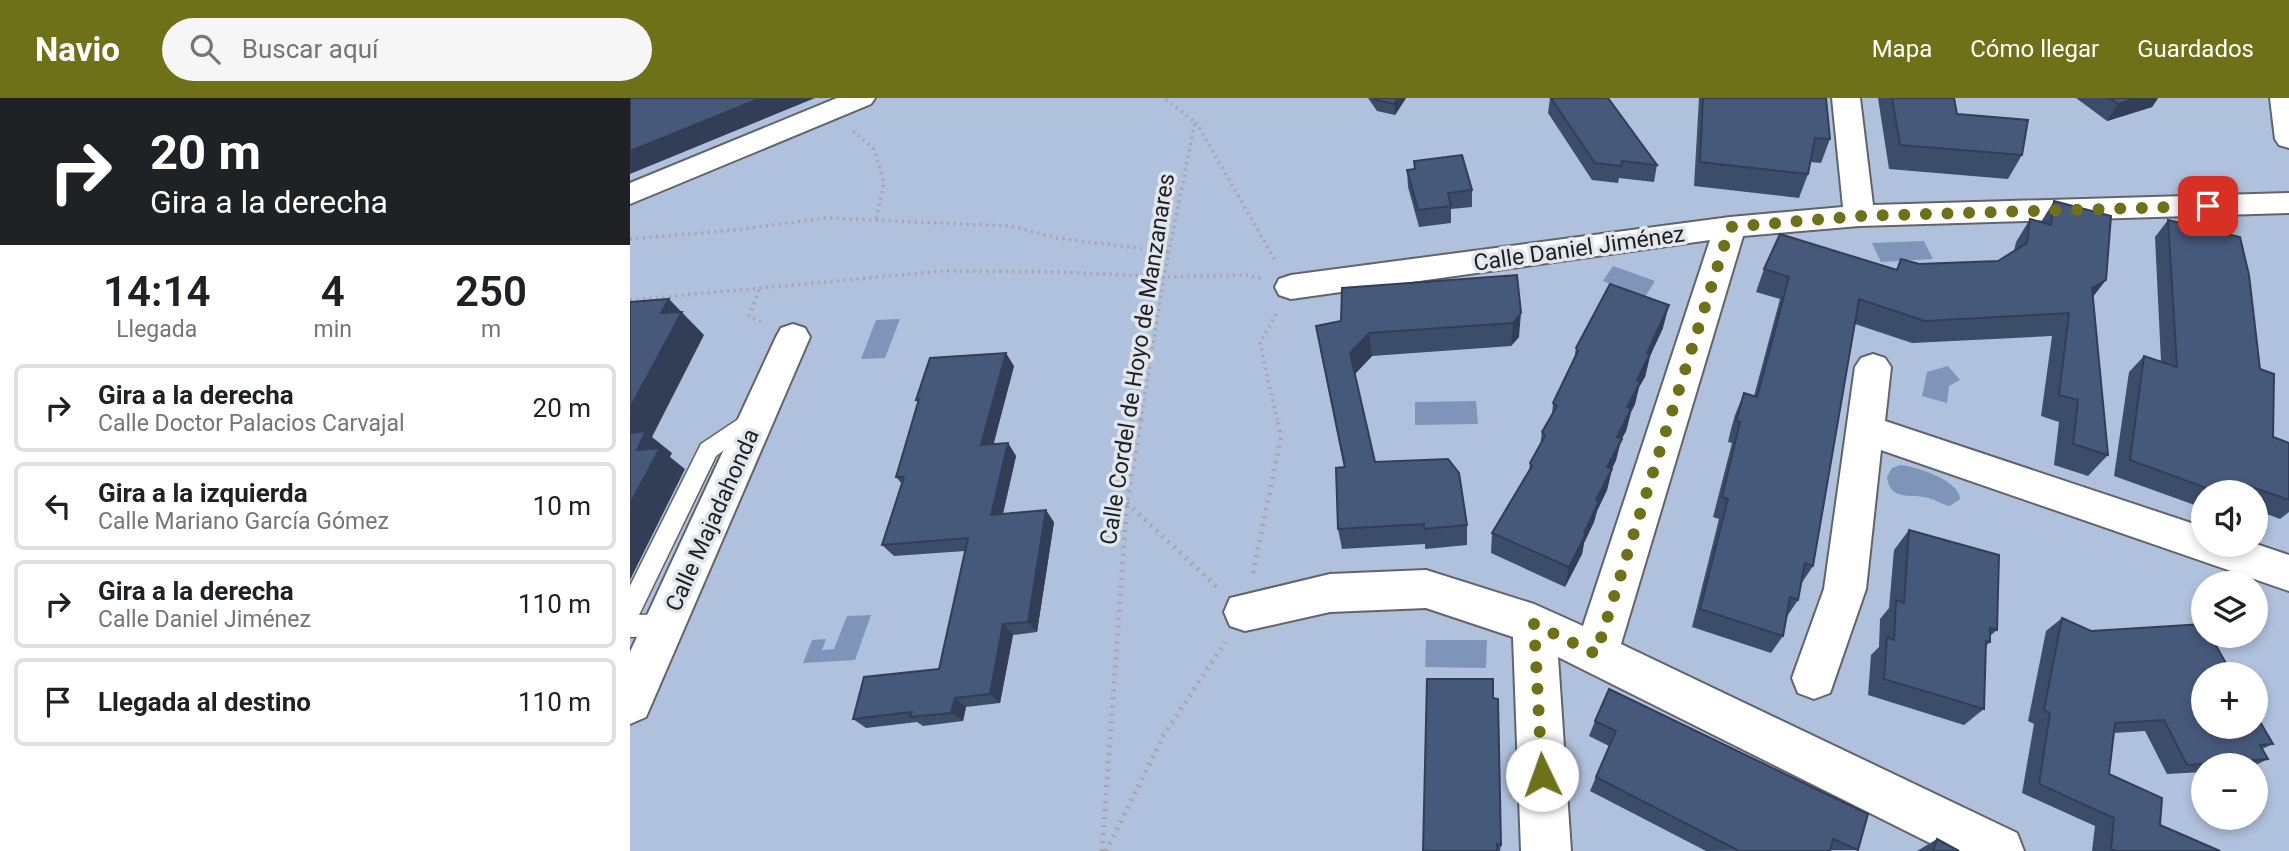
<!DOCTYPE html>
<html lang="es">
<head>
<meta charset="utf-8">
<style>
	body { margin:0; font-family:Roboto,sans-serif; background:#f6f6f6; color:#202124; height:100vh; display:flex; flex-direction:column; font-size:26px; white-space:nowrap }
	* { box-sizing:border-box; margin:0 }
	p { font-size:23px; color:#757577 }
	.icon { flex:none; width:38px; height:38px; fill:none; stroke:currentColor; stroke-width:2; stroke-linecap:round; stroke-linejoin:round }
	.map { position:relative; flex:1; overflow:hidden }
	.details { display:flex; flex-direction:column; background:#fff; width:630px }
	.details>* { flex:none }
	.hud { background:#202124; color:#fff; overflow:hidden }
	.controls { position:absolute; left:1561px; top:382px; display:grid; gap:14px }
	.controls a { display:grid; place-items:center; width:77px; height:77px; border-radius:50%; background:#fff; box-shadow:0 4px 10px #0003; font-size:35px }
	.pin { position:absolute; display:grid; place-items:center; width:60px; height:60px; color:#fff; margin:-30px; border-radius:14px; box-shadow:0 4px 10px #0006 }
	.me { position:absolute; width:77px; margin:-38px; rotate:357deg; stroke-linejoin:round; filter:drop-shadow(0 0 5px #0008) }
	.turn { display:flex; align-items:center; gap:24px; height:147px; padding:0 35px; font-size:32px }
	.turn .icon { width:91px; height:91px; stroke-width:2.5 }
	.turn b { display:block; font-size:49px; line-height:60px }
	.eta { display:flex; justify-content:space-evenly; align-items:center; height:119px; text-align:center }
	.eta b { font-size:42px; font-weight:600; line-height:49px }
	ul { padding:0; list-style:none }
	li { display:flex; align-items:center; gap:21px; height:88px; margin:0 14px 10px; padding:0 21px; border:4px solid #e0e0e0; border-radius:10px }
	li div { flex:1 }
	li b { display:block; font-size:26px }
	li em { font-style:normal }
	header { display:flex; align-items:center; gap:42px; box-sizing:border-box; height:98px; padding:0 35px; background:#6e7117; color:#fff }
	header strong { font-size:33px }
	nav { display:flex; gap:38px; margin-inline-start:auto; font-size:24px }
	.search { width:490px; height:63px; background:#f6f6f6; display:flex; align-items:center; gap:18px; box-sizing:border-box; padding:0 24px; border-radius:38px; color:#757577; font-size:26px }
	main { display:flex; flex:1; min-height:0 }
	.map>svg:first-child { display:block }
	.green { fill:#b0c1dd; fill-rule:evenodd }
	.water { fill:#7f94b9 }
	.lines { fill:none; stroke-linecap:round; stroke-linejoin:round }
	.service-casing { stroke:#61646a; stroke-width:3 }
	.minor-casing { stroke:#61646a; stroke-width:4 }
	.secondary-casing { stroke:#61646a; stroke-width:4 }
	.path-far1 { stroke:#a3a6ac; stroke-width:3.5; stroke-dasharray:2 4.5; stroke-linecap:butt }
	.path { stroke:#a3a6ac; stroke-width:5; stroke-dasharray:2 6; stroke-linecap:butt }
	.service { fill:#fff; fill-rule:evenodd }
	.minor { fill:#fff; fill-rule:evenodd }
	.secondary { fill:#fff; fill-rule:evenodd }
	.wall { fill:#3c4d6a }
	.shaded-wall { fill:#313e56 }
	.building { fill:#46597b; stroke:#313e56; stroke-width:2 }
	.route { stroke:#6e7117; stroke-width:12; stroke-dasharray:0 21.6 }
	.labels { text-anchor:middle; stroke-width:7; stroke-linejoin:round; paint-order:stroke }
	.street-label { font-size:23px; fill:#1e1f21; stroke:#e2e6ed }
</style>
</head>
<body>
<header>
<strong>Navio</strong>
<div class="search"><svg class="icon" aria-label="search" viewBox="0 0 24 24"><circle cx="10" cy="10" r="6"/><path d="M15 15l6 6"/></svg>Buscar aquí</div>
<nav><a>Mapa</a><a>Cómo llegar</a><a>Guardados</a></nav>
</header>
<main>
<section class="details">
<div class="hud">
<div class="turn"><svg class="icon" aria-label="right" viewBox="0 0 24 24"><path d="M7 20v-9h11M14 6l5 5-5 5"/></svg><div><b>20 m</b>Gira a la derecha</div></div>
</div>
<div class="eta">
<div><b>14:14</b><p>Llegada</p></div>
<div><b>4</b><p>min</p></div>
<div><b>250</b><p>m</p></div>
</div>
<ul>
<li><svg class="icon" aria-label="right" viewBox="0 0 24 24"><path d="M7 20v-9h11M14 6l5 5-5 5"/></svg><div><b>Gira a la derecha</b><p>Calle Doctor Palacios Carvajal</p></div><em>20 m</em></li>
<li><svg class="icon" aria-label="left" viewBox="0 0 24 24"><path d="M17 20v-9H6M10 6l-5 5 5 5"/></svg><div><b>Gira a la izquierda</b><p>Calle Mariano García Gómez</p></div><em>10 m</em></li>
<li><svg class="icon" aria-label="right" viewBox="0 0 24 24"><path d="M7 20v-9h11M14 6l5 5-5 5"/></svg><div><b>Gira a la derecha</b><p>Calle Daniel Jiménez</p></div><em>110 m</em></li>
<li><svg class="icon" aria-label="arrive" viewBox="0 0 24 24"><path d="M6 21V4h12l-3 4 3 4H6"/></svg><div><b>Llegada al destino</b></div><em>110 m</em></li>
</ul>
</section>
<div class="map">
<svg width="1659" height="753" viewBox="0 0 1659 753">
	<rect width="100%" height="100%" fill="#e2e6ed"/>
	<path class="green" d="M 0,0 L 1659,0 L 1659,753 L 0,753 ZM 1573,394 L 1626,394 L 1626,446 L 1573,446 ZM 1573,485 L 1626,485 L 1626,537 L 1573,537 ZM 1573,576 L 1626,576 L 1626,628 L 1573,628 ZM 1573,667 L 1626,667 L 1626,719 L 1573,719 Z"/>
	<path class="water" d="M 1294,143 L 1303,161 L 1251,164 L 1242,145 Z
		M 983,168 L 1025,183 L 1015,199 L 973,183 Z
		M 270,221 L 255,260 L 231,261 L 246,222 Z
		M 1318,268 L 1330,282 L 1319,288 L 1317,305 L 1292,298 L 1297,274 Z
		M 846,303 L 848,326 L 785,327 L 785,304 Z
		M 1270,367 C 1286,368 1330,383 1330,401 L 1320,408 C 1311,406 1306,402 1298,400 C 1281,395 1260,404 1257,379 L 1262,370 Z
		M 241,517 L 225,562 L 173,565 L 182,542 L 196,541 L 192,552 L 204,551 L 217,518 Z
		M 796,542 L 857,542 L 856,570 L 795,569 Z"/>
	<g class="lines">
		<defs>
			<path id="service" d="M 125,310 L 132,312 L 135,318 L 132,324 L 86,358 L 9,517 L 35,516 L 43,519 L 47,527 L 43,535 L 35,538 L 0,539 L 0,488 L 71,346 Z"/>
			<path id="minor" d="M 207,0 L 245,0 L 241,6 L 0,106 L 0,85 Z
				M 1202,0 L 1230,0 L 1243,107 L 1659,95 L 1659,115 L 1229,128 L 1113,138 L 991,546 L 1387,735 L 1394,753 L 1316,753 L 928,559 L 941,753 L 891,753 L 883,539 L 796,510 L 700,514 L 615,533 L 600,528 L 594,514 L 600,500 L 700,476 L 796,472 L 904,506 L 953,528 L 1080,142 L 661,201 L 649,197 L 645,189 L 649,181 L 661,177 L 1100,119 L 1213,109 Z
				M 163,226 L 175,230 L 180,239 L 16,619 L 0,626 L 0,554 L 146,239 L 151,230 Z
				M 1243,256 L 1255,260 L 1261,269 L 1255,323 L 1573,429 L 1573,446 L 1626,446 L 1659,457 L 1659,493 L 1251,352 L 1236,491 L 1200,595 L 1184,601 L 1168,595 L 1162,580 L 1194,491 L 1225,269 L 1231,260 Z"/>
			<path id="secondary" d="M 1640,0 L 1659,0 L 1659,50 L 1649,47 L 1645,41 Z"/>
		</defs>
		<use href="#service" class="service-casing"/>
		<use href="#minor" class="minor-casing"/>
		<use href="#secondary" class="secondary-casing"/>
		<path class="path-far1" d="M 566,24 L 645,162
			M 223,33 L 244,51 L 254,85 L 246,122
			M 0,141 L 106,132 L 195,120 L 380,128 L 427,140 L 539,154
			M 129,192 L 119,218 L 133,225
			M 0,202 L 314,173 L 431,174 L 534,179 L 617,177 L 631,181
			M 646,216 L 630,245 L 647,322
			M 511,322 L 534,179 L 565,24 L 534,0"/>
		<path class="path" d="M 497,405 L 588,490
			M 623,475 L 651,339 L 647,320
			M 472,753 L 497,404 L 511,320
			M 476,753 L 534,637 L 595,544"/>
		<use href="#service" class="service"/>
		<use href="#minor" class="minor"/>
		<use href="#secondary" class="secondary"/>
	</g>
	<path class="wall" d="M 738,0 L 776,0 L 765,17 L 747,13 Z
		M 920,0 L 978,0 L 1027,67 L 1024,84 L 989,80 L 988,85 L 962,82 L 918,15 Z
		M 1069,0 L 1196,0 L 1200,41 L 1191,65 L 1180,64 L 1178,76 L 1169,100 L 1064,88 Z
		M 1248,0 L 1324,0 L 1327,16 L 1392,57 L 1378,81 L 1259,71 Z
		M 1446,0 L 1528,0 L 1522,9 L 1477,23 Z
		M 784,63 L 842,92 L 842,109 L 821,111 L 821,125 L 789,129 L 778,89 L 777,72 L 784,71 Z
		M 1424,103 L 1463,199 L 1478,357 L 1458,378 L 1424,367 L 1429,324 L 1411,318 L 1422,238 L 1282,245 L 1225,226 L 1183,468 L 1171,486 L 1168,502 L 1156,520 L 1153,538 L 1141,555 L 1062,529 L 1089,421 L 1083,419 L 1102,345 L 1098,344 L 1101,331 L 1105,317 L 1114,295 L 1124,298 L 1150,201 L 1126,194 L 1134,171 L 1266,172 L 1271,161 L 1289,166 L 1368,163 L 1384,153 L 1386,144 L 1400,121 L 1411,124 Z
		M 1538,122 L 1630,271 L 1643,339 L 1659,345 L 1659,414 L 1650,421 L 1626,412 L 1626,394 L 1573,394 L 1573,410 L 1484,378 L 1499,274 L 1514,258 L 1531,263 L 1525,139 Z
		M 887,177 L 889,239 L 881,248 L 742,258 L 725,276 L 745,364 L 837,427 L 837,447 L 795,451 L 795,446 L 712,451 L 708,431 L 714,369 L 690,251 L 711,223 Z
		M 1033,230 L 1020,258 L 1015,279 L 1009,289 L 1005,306 L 1001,314 L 996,333 L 991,342 L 986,362 L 982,371 L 977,392 L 967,413 L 964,424 L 954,445 L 952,456 L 935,489 L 861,455 L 862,435 L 899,373 L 900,365 L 910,348 L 912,334 L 922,317 L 923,305 L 944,262 L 946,250 Z
		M 384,268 L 363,346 L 378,345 L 386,358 L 373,416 L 424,424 L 407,534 L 383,537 L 370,605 L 336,609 L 333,623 L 293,628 L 287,624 L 236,630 L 223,621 L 309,571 L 335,453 L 264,458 L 252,447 L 272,386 L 266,379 L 288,305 L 286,302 Z
		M 1279,432 L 1367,532 L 1360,538 L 1360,544 L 1356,548 L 1354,611 L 1334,627 L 1238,597 L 1241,557 L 1249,549 L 1250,521 L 1259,510 L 1264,452 Z
		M 1432,520 L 1643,646 L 1632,651 L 1638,661 L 1626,667 L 1573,667 L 1573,674 L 1537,676 L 1515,633 L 1484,635 L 1479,676 L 1530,727 L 1590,753 L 1462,753 L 1465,728 L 1392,695 L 1404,626 L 1398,623 L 1416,533 Z
		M 863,600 L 871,747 L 870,753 L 793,753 Z
		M 965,623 L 1228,752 L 1076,753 L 960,693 L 979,648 L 959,638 Z
		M 1307,741 L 1329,753 L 1287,753 Z"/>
	<path class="shaded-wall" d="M 131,0 L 185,0 L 0,76 L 0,53 Z
		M 768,0 L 776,0 L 765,17 L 764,6 Z
		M 1507,0 L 1528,0 L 1522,9 L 1477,23 L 1488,6 Z
		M 1476,182 L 1459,204 L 1462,190 Z
		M 39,201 L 74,237 L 22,339 L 42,355 L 40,359 L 55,371 L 0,482 L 0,310 L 31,215 Z
		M 1039,207 L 1033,230 L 1020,258 L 1015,279 L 1009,289 L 1005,306 L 1001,314 L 996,333 L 991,342 L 986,362 L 972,391 L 977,369 L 997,309 L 1017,255 Z
		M 891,215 L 889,239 L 881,248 L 883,225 Z
		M 739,235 L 742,258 L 723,278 L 720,255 Z
		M 376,255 L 384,268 L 360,360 L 351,347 Z
		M 378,345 L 386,358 L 370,428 L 361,417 Z
		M 982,371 L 977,392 L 967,413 L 964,424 L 954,445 L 952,456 L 935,489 L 939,469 L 966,402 Z
		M 416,412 L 424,424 L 407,534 L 398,524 Z
		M 373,526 L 383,537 L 370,605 L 360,596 Z
		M 325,600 L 336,609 L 333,623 L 321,615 Z"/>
	<path class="building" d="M 0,0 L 131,0 L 0,53 Z
		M 744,0 L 768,0 L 764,6 L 746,2 Z
		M 921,0 L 978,0 L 1027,67 L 992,63 L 991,68 L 965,65 Z
		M 1073,0 L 1196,0 L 1200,41 L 1185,40 L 1178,76 L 1070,64 Z
		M 1262,0 L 1324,0 L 1327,16 L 1398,22 L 1392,57 L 1270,47 Z
		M 1480,0 L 1507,0 L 1488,6 Z
		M 832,57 L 842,92 L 818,95 L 821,108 L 788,112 L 777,72 L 785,71 L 784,63 Z
		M 1424,103 L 1481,118 L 1476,182 L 1462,190 L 1478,357 L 1443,346 L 1448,302 L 1429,297 L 1439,215 L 1295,223 L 1229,201 L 1183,468 L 1175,465 L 1168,502 L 1160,499 L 1153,538 L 1070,511 L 1098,401 L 1092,399 L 1110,324 L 1106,323 L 1114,295 L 1127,299 L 1159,179 L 1134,171 L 1150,136 L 1267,172 L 1271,161 L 1289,166 L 1368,163 L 1397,145 L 1400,121 L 1421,127 Z
		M 1538,122 L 1610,139 L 1619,177 L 1630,271 L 1644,276 L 1643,339 L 1659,345 L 1659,402 L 1614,386 L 1613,394 L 1587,394 L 1500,362 L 1514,258 L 1547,269 Z
		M 887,177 L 891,215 L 883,225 L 739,235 L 720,255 L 745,364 L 818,361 L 829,375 L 837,427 L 794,431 L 794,426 L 708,431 L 706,370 L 715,369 L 686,228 L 711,223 L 712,190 Z
		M 980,186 L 1039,207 L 1017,255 L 1020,256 L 1007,282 L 1011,283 L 997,309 L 1001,311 L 987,339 L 992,341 L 977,369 L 982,371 L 966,402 L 969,403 L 954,435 L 956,436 L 939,469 L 862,435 L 902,368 L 900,365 L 915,338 L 912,334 L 927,308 L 923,305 L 948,253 L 946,250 Z
		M 39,201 L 31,215 L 52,214 L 0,310 L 0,204 Z
		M 376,255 L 351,347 L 378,345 L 361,417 L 416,412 L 398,524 L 373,526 L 360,596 L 325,600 L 321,615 L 280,619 L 282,614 L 223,621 L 234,579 L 309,571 L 338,440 L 252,447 L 274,379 L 266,379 L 289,301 L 286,302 L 300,260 Z
		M 16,333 L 7,352 L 30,350 L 0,406 L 0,335 Z
		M 1279,432 L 1369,457 L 1367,532 L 1360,530 L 1360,544 L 1356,543 L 1354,611 L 1254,581 L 1257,539 L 1264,542 L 1266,502 L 1274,505 Z
		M 1432,520 L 1461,533 L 1573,526 L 1573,537 L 1580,537 L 1602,576 L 1573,576 L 1573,628 L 1626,628 L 1626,617 L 1643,646 L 1630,647 L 1638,661 L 1557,667 L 1534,622 L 1485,625 L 1479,676 L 1532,700 L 1530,727 L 1590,753 L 1486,753 L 1481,751 L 1484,720 L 1409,686 L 1420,615 L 1414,612 Z
		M 797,581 L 863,581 L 863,600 L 868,601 L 871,747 L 867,746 L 867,753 L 793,753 Z
		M 979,591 L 1238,716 L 1228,752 L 1203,741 L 1200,753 L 1109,753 L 966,679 L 986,633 L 965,623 Z
		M 1307,741 L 1329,753 L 1303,753 Z"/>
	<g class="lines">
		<path class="route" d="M 912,677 L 904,526 L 966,556 L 1100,129 L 1229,118 L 1578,108"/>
	</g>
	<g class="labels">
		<g class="street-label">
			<text transform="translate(949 150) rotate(-8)" y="8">Calle Daniel Jiménez</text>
			<text transform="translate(507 261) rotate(-81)" y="8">Calle Cordel de Hoyo de Manzanares</text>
			<text transform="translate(82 422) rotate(-66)" y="8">Calle Majadahonda</text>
		</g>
	</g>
</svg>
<div class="controls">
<a><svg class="icon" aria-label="sound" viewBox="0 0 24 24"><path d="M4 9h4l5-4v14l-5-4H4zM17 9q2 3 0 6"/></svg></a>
<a><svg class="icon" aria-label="layers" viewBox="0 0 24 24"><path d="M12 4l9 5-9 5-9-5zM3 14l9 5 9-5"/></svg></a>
<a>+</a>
<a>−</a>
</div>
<div class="pin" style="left:1578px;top:108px;background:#d93025"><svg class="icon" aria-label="arrive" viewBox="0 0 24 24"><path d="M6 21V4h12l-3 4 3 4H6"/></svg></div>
<svg class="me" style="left:912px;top:677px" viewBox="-20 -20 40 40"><circle r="19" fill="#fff"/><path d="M0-13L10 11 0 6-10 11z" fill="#6e7117"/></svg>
</div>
</main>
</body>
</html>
